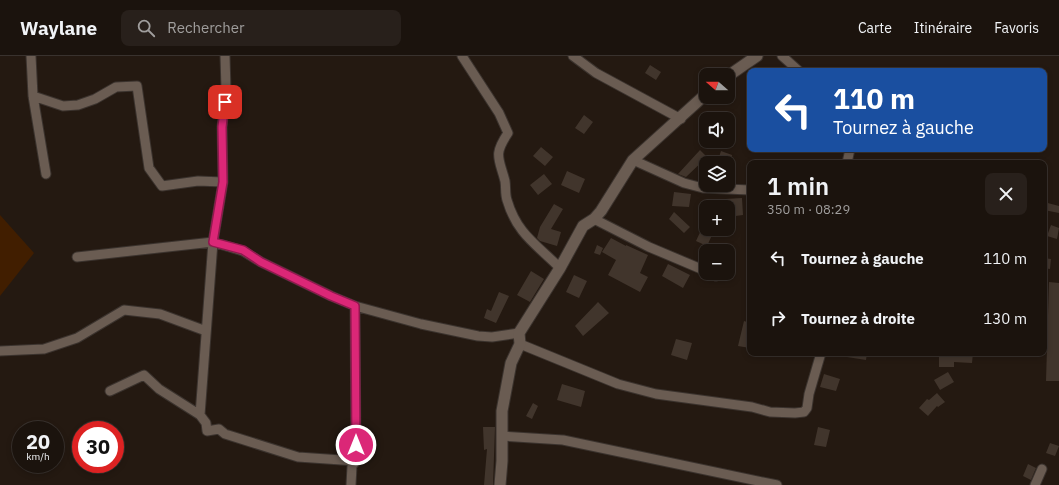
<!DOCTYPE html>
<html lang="fr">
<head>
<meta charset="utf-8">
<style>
	body { margin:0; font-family:"IBM Plex Sans",sans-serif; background:#28201b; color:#f1f3f6; height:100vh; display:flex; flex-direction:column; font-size:15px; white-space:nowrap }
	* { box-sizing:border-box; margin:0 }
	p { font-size:13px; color:#a09e9d }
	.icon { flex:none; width:22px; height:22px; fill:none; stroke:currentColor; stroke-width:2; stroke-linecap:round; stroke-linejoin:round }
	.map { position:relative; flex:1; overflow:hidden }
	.side { position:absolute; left:747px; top:104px; width:300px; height:196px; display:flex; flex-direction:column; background:#1b130d; border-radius:8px; box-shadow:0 2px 6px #0003,0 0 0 1px #39322e }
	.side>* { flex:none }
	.hud { position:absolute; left:747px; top:12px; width:300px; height:84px; border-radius:8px; box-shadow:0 2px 6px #0003,0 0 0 1px #39322e; background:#1a4fa0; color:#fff; overflow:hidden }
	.needle { width:26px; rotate:290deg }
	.controls { position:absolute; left:699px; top:12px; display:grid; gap:8px }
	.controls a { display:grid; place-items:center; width:36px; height:36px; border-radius:8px; background:#1b130d; box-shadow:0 2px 6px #0003,0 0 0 1px #39322e; font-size:20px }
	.speed { position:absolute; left:12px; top:365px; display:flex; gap:8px; font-size:20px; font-weight:700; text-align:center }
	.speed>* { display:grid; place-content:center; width:52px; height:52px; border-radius:50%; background:#1b130d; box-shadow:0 2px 6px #0003,0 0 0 1px #39322e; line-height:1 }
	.speed small { font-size:10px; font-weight:400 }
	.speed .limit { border:6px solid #d22; background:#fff; color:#111 }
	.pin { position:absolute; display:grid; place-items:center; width:34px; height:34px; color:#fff; margin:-17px; border-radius:8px; box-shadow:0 2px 6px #0006 }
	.me { position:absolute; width:44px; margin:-22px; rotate:0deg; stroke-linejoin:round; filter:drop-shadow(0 0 3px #0008) }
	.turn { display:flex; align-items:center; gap:14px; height:84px; padding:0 20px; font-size:18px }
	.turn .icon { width:52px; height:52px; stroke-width:2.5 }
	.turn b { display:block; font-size:28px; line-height:34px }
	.round { display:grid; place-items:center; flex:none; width:42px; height:42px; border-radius:8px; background:#28201b }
	.headline { display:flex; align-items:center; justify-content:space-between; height:68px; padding:0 20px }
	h1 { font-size:24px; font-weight:600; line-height:30px }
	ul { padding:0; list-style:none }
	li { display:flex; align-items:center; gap:12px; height:60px; padding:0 20px }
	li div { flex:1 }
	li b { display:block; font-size:15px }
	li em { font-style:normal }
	header { display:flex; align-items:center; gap:24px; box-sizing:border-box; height:56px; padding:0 20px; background:#1b130d; border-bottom:1px solid #39322e }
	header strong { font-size:19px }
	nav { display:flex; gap:22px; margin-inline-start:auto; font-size:14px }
	.search { width:280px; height:36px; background:#28201b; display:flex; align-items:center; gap:10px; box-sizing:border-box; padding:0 14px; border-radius:8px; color:#a09e9d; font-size:15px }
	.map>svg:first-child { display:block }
	.green { fill:#411e00 }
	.building { fill:#41352c }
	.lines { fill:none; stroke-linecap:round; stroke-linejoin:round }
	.minor-casing { stroke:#3b332e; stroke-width:11 }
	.tertiary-casing { stroke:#3b332e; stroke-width:13 }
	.minor { stroke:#6a5c52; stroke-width:9 }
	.tertiary { stroke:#6a5c52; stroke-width:11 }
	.route-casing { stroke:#8e194d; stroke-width:10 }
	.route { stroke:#db2777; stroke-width:7 }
</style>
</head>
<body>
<header>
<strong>Waylane</strong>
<div class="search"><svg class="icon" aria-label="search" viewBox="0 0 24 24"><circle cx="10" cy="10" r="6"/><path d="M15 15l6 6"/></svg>Rechercher</div>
<nav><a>Carte</a><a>Itinéraire</a><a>Favoris</a></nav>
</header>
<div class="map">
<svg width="1059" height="429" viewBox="0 0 1059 429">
	<rect width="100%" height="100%" fill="#241911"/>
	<path class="green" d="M 0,159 L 34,197 L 0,240 Z"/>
	<path class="building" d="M 650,9 L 661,16 L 656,24 L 645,17 Z
		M 584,59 L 593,66 L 584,78 L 575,72 Z
		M 541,91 L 553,101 L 545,110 L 533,100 Z
		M 700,94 L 707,101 L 686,121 L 678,118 Z
		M 721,95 L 732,99 L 730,107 L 717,107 Z
		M 567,115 L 585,123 L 579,137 L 561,129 Z
		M 544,118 L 552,128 L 538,139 L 530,129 Z
		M 674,136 L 691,138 L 689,151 L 672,150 Z
		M 742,142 L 743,159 L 728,161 L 728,151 L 726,151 L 725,143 Z
		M 1044,146 L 1059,150 L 1059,157 L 1044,154 Z
		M 554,148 L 563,153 L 551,173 L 561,176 L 557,190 L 540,185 L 537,182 L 540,171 Z
		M 674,156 L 690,171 L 684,177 L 669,163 Z
		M 1051,169 L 1059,172 L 1057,183 L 1047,180 Z
		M 702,172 L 713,177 L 707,190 L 696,185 Z
		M 611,182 L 626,190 L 626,189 L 648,199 L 640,217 L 648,221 L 640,236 L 608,219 L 616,204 L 602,196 Z
		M 597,189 L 603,192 L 600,199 L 594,197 Z
		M 1044,202 L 1051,203 L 1050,213 L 1044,212 Z
		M 668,208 L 690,219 L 683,232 L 662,220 Z
		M 531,215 L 544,223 L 530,246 L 517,239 Z
		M 574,219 L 587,225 L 579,242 L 566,236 Z
		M 1049,226 L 1059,227 L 1059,325 L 1046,325 Z
		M 499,236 L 509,240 L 496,267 L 484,262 L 487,253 L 491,255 Z
		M 598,246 L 609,257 L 583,280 L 575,270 Z
		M 744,265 L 750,267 L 750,292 L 738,290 Z
		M 676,283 L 692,287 L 687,304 L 671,299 Z
		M 847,297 L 867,297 L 866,304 L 847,301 Z
		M 939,297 L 973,297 L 972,307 L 954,306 L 954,311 L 939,311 Z
		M 948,316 L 954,326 L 940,334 L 934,324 Z
		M 824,318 L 840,323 L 836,335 L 820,331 Z
		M 562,328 L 585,335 L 581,351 L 557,344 Z
		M 937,337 L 945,346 L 938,351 L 937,350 L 928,360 L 919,352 L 927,343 L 929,344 Z
		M 533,347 L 538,350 L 532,363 L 526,360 Z
		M 483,371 L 495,371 L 493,429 L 484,429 L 487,393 L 484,394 Z
		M 818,371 L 830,374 L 826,391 L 814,389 Z
		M 1050,387 L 1059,390 L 1055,400 L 1046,397 Z
		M 1028,408 L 1036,412 L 1031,424 L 1023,420 Z"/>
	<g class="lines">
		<defs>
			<path id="minor" d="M 31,0 L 33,40 L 46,118
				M 225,0 L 226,33 L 222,71 L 223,126 L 213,186 L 200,359 L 206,367 L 207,375 L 219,373 L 225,378 L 298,401 L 356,405 L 352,410 L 351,429
				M 462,0 L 499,57 L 508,77 C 493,99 499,102 505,125 C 506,131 505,138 507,144 C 517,178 536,188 560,212
				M 573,0 L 596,17 L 681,63
				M 782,0 L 799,15
				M 33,40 L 63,50 L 78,49 L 95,43 L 116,31 L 137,30 L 149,112 L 162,130 L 198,125 L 223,126
				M 633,104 L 684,127 L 703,132 L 750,134
				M 847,107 L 850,93
				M 594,163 L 649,191 L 706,215
				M 77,201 L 213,186 L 243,195 L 261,206 L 331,240 L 355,250 L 421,268 L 478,280 L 492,281 L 519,277
				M 710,217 L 716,220
				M 355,250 L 356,405
				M 520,288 L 618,328 L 656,338 L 752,351 L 770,356 L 795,357 L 804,356 L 807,352 L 809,338 L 821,297
				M 0,295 L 44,293 L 77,282 L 124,254 L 160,258 L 206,275
				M 110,335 L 144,319 L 159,333 L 200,359
				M 502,380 L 563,384 L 777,429
				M 1035,429 L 1042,413"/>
			<path id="tertiary" d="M 728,20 L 757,0
				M 500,429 L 502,405 L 502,355 L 511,307 L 520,288 L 519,277 L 560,212 L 583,170 L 594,163 L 601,155 L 633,104 L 706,38"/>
		</defs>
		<use href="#minor" class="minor-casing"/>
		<use href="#tertiary" class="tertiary-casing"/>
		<use href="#minor" class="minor"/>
		<use href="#tertiary" class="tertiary"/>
	</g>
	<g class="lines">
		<defs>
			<path id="route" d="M 225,46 L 222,71 L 223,126 L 213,186 L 243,194 L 261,206 L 331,240 L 355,250 L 356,389"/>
		</defs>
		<use href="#route" class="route-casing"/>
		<use href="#route" class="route"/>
	</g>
</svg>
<div class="controls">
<a><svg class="needle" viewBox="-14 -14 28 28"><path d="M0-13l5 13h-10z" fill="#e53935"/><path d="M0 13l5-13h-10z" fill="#a09e9d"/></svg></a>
<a><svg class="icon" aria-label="sound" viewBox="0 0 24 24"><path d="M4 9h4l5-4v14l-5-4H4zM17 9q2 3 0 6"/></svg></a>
<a><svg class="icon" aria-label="layers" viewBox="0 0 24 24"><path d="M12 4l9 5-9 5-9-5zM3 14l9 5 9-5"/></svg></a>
<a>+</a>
<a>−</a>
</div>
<div class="speed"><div>20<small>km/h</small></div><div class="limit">30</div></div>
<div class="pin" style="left:225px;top:46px;background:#d93025"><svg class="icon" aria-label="arrive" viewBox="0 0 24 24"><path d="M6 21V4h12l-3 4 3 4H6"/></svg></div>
<svg class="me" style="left:356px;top:389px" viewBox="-20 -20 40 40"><circle r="17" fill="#db2777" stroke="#fff" stroke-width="3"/><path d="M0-11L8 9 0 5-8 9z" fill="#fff"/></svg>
<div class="hud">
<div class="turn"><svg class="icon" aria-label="left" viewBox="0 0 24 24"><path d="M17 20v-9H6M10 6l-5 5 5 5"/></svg><div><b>110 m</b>Tournez à gauche</div></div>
</div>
<section class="side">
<div class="headline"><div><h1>1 min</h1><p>350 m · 08:29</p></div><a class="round"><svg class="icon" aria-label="close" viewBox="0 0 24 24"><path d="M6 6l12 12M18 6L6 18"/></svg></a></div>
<ul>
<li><svg class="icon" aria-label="left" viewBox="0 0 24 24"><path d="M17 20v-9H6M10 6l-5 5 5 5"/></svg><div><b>Tournez à gauche</b></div><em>110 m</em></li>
<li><svg class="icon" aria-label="right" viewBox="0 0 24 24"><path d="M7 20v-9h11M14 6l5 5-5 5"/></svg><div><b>Tournez à droite</b></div><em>130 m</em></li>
</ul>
</section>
</div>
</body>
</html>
